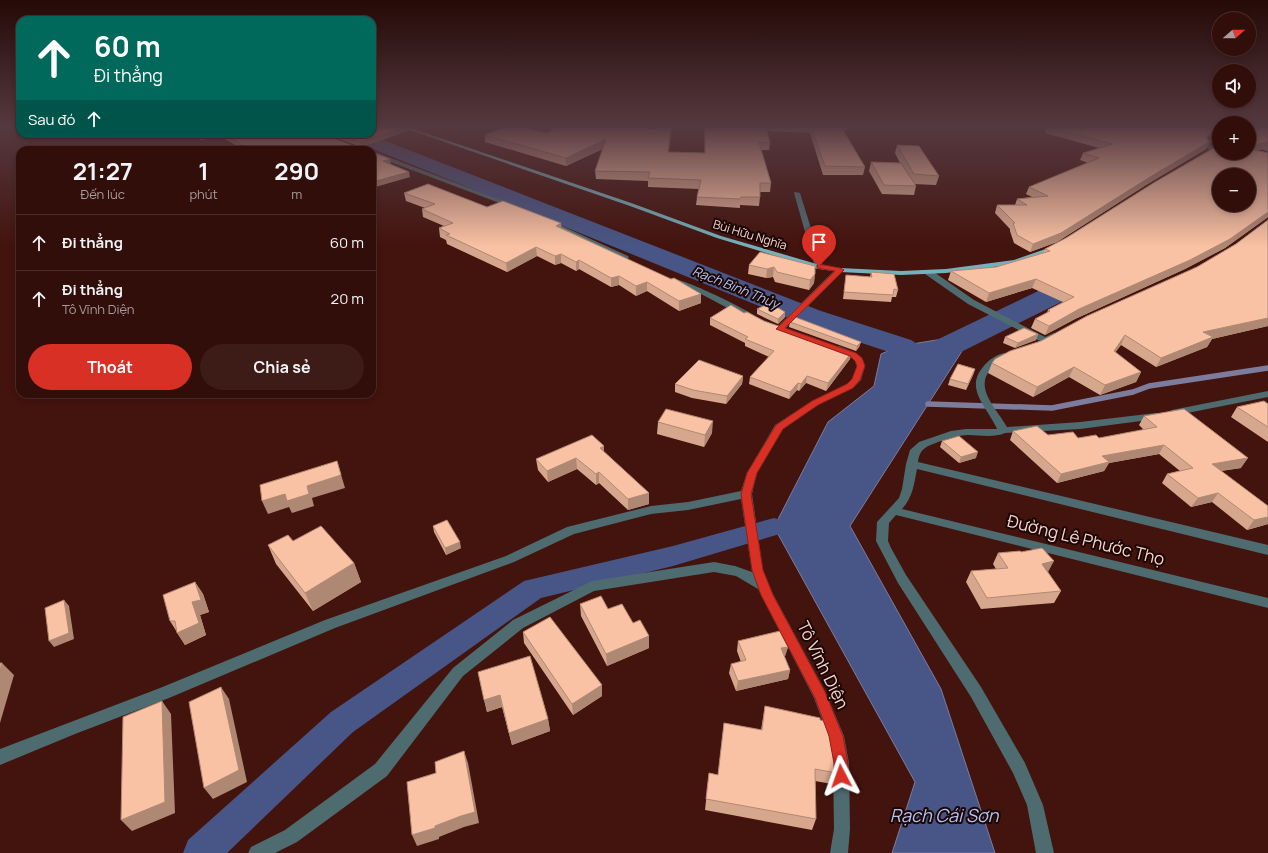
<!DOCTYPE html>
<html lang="vi">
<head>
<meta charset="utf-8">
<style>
	body { margin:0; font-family:Manrope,sans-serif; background:#3d1c18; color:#f1f3f6; height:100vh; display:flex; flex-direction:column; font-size:15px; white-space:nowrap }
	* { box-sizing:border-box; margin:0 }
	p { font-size:13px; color:#a89c9c }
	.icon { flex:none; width:22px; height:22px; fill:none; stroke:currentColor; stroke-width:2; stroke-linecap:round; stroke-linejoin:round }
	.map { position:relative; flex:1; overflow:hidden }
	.drawer { position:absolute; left:16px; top:146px; width:360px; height:252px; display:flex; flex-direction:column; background:#320e0a; border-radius:12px; box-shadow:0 2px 6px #0003,0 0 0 1px #4d2e2b }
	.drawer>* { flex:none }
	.banner { position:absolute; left:16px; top:16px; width:360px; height:122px; border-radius:12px; box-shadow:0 2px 6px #0003,0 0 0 1px #4d2e2b; background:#00695c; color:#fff; overflow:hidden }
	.needle { width:26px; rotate:70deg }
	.controls { position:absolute; left:1212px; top:12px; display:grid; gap:8px }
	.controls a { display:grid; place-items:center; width:44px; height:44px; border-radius:50%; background:#320e0a; box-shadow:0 2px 6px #0003,0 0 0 1px #4d2e2b; font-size:20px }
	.pin { position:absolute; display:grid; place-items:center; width:34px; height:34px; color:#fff; margin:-41px -17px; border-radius:50% 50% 50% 0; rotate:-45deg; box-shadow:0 0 4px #0007 }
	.pin .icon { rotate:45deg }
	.me { position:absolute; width:44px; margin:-22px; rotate:356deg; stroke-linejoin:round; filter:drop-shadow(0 0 3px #0008) }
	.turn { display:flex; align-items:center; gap:14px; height:84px; padding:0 12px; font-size:18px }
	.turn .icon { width:52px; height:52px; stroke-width:2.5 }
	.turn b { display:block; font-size:28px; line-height:34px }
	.then { display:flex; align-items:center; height:38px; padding:0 12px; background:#0003; gap:8px; font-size:15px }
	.eta { display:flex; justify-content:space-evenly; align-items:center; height:68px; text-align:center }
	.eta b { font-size:24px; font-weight:700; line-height:28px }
	.primary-button { display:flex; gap:8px; margin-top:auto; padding:8px 12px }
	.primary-button a { flex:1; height:46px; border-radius:24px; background:#d93025; color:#fff; font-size:16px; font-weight:700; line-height:46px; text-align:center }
	.primary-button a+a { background:#3d1c18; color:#f1f3f6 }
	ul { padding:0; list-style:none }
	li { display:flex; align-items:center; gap:12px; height:56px; padding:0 12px; border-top:1px solid #4d2e2b }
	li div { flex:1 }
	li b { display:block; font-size:15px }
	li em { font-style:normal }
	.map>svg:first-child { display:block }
	.water { fill:#475687; stroke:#7c7c9d }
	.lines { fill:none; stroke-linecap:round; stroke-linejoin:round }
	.stream-far1 { stroke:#7c7c9d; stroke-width:3.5 }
	.stream { stroke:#7c7c9d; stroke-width:5.5 }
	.canal { fill:#475687; fill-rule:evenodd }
	.river { fill:#475687; fill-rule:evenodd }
	.minor { fill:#4e6b70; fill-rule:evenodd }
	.major { fill:#74b1bc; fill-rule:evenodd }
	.wall { fill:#d7a78d }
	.shaded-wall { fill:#af8873 }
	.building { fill:#fac2a4; stroke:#af8873; fill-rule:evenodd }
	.route { fill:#d93025; stroke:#8d1f18 }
	.labels { text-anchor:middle; stroke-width:4; stroke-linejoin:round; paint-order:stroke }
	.far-street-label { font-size:12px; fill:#f7d6d0; stroke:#1c0705 }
	.far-water-label { font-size:13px; font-style:italic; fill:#b3c3f2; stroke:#1c0705 }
	.near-street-label { font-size:17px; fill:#f7d6d0; stroke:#1c0705 }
	.near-water-label { font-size:18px; font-style:italic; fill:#b3c3f2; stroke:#1c0705 }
</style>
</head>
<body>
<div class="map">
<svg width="1268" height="853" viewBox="0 0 1268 853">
	<rect width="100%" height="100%" fill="#43130d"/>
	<path class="water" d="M 973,334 L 850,526 L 941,689 L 995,853 L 892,853 L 915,782 L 774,527 L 828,422 L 874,386 L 881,354 L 900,346 Z"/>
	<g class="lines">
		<path class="stream-far1" d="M 1249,142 L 1268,150"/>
		<path class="stream" d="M 928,404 L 1052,408 L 1133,392 L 1149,386 L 1268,368"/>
		<path class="canal" d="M 774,518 L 783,521 L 786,527 L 783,533 L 673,566 L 541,598 L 353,732 L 227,853 L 183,853 L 188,840 L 331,712 L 524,581 L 673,546 Z"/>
		<path class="river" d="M 336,134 L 364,134 L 378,138 L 821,311 L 911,340 L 922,347 L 1057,282 L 1083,266 L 1092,264 L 1101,266 L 1105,272 L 1101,278 L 1077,294 L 941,362 L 920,368 L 909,366 L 889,352 L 801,323 L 366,146 L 339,138 Z"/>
		<path class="minor" d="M 1189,127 L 1196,127 L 1217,136 L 1217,138 L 1210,144 L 1215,150 L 1214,151 L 1210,151 L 1204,144 L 1211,137 Z
			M 372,151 L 514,205 L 515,206 L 510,207 L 372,155 Z
			M 795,192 L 800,193 L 823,267 L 822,269 L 816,269 L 815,267 L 794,193 Z
			M 549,220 L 628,256 L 629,258 L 625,260 L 622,260 L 547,223 L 546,222 Z
			M 837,268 L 840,268 L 844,270 L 786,328 L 794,332 L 793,334 L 790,335 L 777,331 L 776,329 L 777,327 Z
			M 925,270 L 931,270 L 974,300 L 1045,337 L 1054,333 L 1058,336 L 1048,342 L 1042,342 L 968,304 L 925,274 Z
			M 673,279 C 683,278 753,312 761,320 L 760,322 L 754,322 L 701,294 L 673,283 Z
			M 839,346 L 856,353 L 863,360 L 865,366 L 861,380 L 853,388 L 818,405 L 783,429 L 757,473 L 752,494 L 763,570 L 773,594 L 825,691 L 844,736 L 849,763 L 850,829 L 848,853 L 830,853 L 834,829 L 833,763 L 828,736 L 814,698 L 758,589 L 736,576 L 714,572 L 594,591 L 523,628 L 463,676 L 387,776 L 297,842 L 275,853 L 248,853 L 251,847 L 285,830 L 375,764 L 453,668 L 513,620 L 592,581 L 714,562 L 735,566 L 752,572 L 741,499 L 688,510 L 651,514 L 574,534 L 514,562 L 335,628 L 169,698 L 75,734 L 0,765 L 0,749 L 160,688 L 325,620 L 506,556 L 567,527 L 651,506 L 688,502 L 741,491 L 747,473 L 775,425 L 812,401 L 847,384 L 852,379 L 857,366 L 855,361 L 850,357 L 836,351 L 835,349 Z
			M 1004,353 L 1008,356 C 1004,361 996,363 991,369 C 973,388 998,410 1007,427 L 1080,422 L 1156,413 L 1161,416 L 1156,419 L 1080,429 L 1005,433 C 994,438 979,435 968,435 C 957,435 948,439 938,442 C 926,447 920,448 918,462 L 1268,545 L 1268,555 L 917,469 C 914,484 913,497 902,509 L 1268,598 L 1268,608 L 896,515 L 889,523 L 888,541 L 891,548 L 906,575 L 981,687 L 1025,763 L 1043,805 L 1054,853 L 1036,853 L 1027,805 L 1013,773 L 971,697 L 898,583 L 876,541 L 877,522 L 899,498 L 902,489 L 906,464 L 910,450 L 919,442 L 951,431 L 966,429 L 997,429 C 988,408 964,389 983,367 C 988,360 996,355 1004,353 Z
			M 1268,391 L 1268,397 L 1172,416 L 1167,413 L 1172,410 Z"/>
		<path class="major" d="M 401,127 L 408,127 L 634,204 L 721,236 L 820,265 L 840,268 L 901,271 L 946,269 L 1014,260 L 1054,246 L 1060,247 L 1016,264 L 946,273 L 901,275 L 840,272 L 819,269 L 717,238 L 630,206 Z"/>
	</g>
	<path class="wall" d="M 372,127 L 407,127 L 408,131 L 361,147 L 325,134 L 372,134 Z
		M 704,127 L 848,127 L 847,130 L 843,129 L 865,167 L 863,175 L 823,175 L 810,133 L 767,131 L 770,143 L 769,150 L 761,150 L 771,183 L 770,192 L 760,192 L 760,197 L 759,206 L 740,205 L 740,208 L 696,205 L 697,197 L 699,189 L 648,187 L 648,181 L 596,179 L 595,171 L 603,149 L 566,166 L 485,142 L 485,135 L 547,133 L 669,152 L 705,153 Z
		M 1047,127 L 1219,127 L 1219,142 L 1218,142 L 1212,144 L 1218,135 L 1211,132 L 1207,139 L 1209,142 L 1206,149 L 1146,185 L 1057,242 L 1030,252 L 1014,243 L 1010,231 L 1010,229 L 995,213 L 997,205 L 1015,205 L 1017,199 L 1032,197 L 1026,194 L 1029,187 L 1088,163 L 1080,160 L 1083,153 L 1099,148 L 1045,133 Z
		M 1268,127 L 1268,148 L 1257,150 L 1268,153 L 1268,217 L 1225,248 L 1185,269 L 1075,319 L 1045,335 L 1031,328 L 1035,319 L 1047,313 L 1048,310 L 1063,302 L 1032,288 L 986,302 L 948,280 L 951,271 L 996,267 L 1043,253 L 1045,249 L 1066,238 Z
		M 188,134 L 323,134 L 356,147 L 370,150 L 244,150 L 218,135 L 201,140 Z
		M 897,145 L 939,176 L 936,185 L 914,184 L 916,186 L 914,195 L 882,194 L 869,171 L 871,162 L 900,163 L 895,153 Z
		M 404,193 L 487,207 L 562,228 L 701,294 L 701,303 L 679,311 L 647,291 L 636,296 L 619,285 L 611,287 L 579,269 L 576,271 L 561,263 L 555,265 L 537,256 L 507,272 L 447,244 L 446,240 L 440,237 L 439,228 L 444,226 L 423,217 L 422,209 L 425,208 L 406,201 Z
		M 1268,220 L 1268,326 L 1212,339 L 1207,347 L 1156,367 L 1121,345 L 1115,352 L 1141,372 L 1136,382 L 1100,395 L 1069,377 L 1033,397 L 988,373 L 992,363 L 1041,341 L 1197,267 L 1236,244 Z
		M 749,265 L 815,266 L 814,283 L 809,290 L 775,282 L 773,277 L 766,278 L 748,274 Z
		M 871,272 L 898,290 L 896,297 L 892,297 L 891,302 L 843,299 L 846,275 L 870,277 Z
		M 757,309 L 785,317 L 778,324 L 757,314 Z
		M 744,313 L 764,321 L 850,359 L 826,391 L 806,383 L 799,391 L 797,390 L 789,399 L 749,384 L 750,377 L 769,357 L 745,346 L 745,343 L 710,325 L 710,318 Z
		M 790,322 L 861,342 L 859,347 L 856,351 L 789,327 Z
		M 1038,334 L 1036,340 L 1015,348 L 1003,343 L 1005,337 Z
		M 975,369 L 973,375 L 966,390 L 948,385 L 950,379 Z
		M 743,376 L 742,384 L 726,404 L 692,398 L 675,392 L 675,384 Z
		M 1268,404 L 1268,442 L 1231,417 L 1237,407 Z
		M 1144,416 L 1241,468 L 1221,471 L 1268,506 L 1268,524 L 1247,530 L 1212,502 L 1191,507 L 1162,483 L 1167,474 L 1180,471 L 1159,454 L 1109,463 L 1104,471 L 1057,483 L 1010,440 L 1013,431 L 1078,438 L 1099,438 L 1144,430 L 1139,425 Z
		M 658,422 L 712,433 L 704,447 L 657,434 Z
		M 942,441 L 976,458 L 959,463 L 940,447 Z
		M 604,446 L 604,452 L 649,493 L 649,504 L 628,510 L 599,483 L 596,485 L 577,469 L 548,482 L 538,470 L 536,459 Z
		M 433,526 L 461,548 L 446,555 L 434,532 Z
		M 293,541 L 354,563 L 361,582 L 313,611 L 276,564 L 268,545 Z
		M 1021,552 L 1048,572 L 1061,591 L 1054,603 L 981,609 L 966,582 L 971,571 L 996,569 L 993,564 L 998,553 Z
		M 195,582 L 203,594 L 209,612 L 200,615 L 206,635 L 185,645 L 170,621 Z
		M 580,604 L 608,609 L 633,623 L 649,648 L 607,666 L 581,616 Z
		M 523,632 L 602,696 L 573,715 L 524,643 Z
		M 738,641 L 788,647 L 785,656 L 784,657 L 790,670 L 788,679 L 736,691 L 729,673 L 731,664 L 741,662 L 737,651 Z
		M 478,672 L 548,719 L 550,731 L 512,745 L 502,707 L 487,712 Z
		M 765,706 L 820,720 L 836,773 L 832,784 L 815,781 L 816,819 L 812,830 L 705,810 L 709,773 L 718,775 L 724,723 L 761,730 Z"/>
	<path class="shaded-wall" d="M 405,127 L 407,127 L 408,131 L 361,147 L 360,142 Z
		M 671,127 L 672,127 L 668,160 L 668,152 Z
		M 1212,131 L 1208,137 L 1202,144 L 1206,137 Z
		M 202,134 L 218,134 L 218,135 L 201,140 L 199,135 Z
		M 1219,136 L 1219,140 L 1218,142 L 1212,144 L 1215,137 Z
		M 606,139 L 606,147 L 566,166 L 566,158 Z
		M 1209,142 L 1206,149 L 1146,185 L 1057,242 L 1030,252 L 1033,244 L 1150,177 Z
		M 1268,142 L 1268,148 L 1249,152 L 1249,146 Z
		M 276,148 L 277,150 L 266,150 Z
		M 390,159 L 391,164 L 383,161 Z
		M 409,172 L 410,177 L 372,188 L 372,182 Z
		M 1268,212 L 1268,217 L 1225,248 L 1185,269 L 1075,319 L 1045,335 L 1049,326 L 1079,309 Z
		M 561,223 L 562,232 L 556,226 Z
		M 536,247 L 537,256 L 507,272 L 506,263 Z
		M 375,251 L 376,256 L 372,258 L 372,253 Z
		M 561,254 L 561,263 L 555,265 L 555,256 Z
		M 579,260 L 579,269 L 576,271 L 576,262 Z
		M 774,267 L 773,277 L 766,278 L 767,269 Z
		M 815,274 L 814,283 L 809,290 L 810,280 Z
		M 619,276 L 619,285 L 611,287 L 611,278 Z
		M 1036,279 L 1032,288 L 986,302 L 989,293 Z
		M 647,282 L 647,291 L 636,296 L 636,286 Z
		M 701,294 L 701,303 L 679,311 L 679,301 Z
		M 785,312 L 785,317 L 778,324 L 778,319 Z
		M 1268,318 L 1268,326 L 1212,339 L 1207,347 L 1156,367 L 1161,358 L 1203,332 Z
		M 1038,334 L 1036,340 L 1015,348 L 1018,343 Z
		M 1125,335 L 1121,345 L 1109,361 L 1114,351 Z
		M 861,342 L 859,347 L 856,351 L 857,346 Z
		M 852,352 L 850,359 L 826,391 L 828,383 Z
		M 1074,367 L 1069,377 L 1033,397 L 1037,387 Z
		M 975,369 L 973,375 L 966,390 L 968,384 Z
		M 1141,372 L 1136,382 L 1100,395 L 1105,385 Z
		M 743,376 L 742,384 L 726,404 L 727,396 Z
		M 807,376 L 806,383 L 799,391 L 801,384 Z
		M 798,383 L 797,390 L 789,399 L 790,392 Z
		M 713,421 L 712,433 L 704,447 L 705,435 Z
		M 1164,445 L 1159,454 L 1109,463 L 1104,471 L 1057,483 L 1061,474 L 1102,456 Z
		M 604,446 L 604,457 L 600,448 Z
		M 978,452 L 976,458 L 959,463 L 961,457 Z
		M 576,458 L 577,469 L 548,482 L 547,471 Z
		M 1248,458 L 1241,468 L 1206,473 L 1212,464 Z
		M 337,461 L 345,488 L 312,498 L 314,506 L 292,513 L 289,507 L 268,514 L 262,501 Z
		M 599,472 L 599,483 L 596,485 L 596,474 Z
		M 649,493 L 649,504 L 628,510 L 628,499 Z
		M 1218,493 L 1212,502 L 1191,507 L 1198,498 Z
		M 1268,517 L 1268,524 L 1247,530 L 1254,520 Z
		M 460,542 L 461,548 L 446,555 L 445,548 Z
		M 1054,561 L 1048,572 L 1042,564 Z
		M 354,563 L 361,582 L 313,611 L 305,593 Z
		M 195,582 L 203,594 L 209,612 L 200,615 L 206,635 L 185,645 L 177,633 Z
		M 64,600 L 69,606 L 74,639 L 54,647 L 49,641 Z
		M 649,636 L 649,648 L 607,666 L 606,654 Z
		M 788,647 L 785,656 L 778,658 L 781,648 Z
		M 2,663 L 14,675 L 0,723 L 0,671 Z
		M 790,670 L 788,679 L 736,691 L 738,681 Z
		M 602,685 L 602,696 L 573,715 L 572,704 Z
		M 221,687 L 229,699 L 247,782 L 213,799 L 204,788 Z
		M 500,695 L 502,707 L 487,712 L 484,700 Z
		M 162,701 L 171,714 L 175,813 L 132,831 L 121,820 Z
		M 548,719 L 550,731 L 512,745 L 509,733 Z
		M 464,751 L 468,763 L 479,823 L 464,827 L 439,837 L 439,839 L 417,846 L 412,835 Z"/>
	<path class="building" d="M 372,127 L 405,127 L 360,142 L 337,134 L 372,134 Z
		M 505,127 L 522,127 L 547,133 L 556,127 L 642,127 L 655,130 L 655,127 L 671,127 L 668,152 L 705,153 L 705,127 L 766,127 L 770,143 L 759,142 L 771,183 L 760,183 L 760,197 L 741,197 L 740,199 L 697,197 L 701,180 L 648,178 L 650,172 L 595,171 L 606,139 L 566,158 L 485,135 Z
		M 811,127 L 841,127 L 865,167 L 825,166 Z
		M 1049,127 L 1204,127 L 1212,131 L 1206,137 L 1209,142 L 1150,177 L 1061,233 L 1033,244 L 1017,235 L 1013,223 L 1015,223 L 997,205 L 1027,205 L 1017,199 L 1048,196 L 1029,187 L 1099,158 L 1083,153 L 1113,144 Z
		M 1249,127 L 1268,127 L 1268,142 L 1249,146 Z
		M 224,134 L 323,134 L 356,147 L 365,147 L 369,149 L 370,150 L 281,150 L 276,148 L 266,150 L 256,150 L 246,147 Z
		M 897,145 L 919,146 L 939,176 L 914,174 Z
		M 1219,145 L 1219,153 L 1249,153 L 1249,149 L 1268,153 L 1268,212 L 1230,239 L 1190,260 L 1079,309 L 1049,326 L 1035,319 L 1050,311 L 1048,310 L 1074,297 L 1036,279 L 989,293 L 951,271 L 996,267 L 1050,251 L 1045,249 L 1066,238 L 1155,182 ZM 1219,175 L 1249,175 L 1249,205 L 1219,205 Z
		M 372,152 L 390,159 L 383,161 L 409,172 L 372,182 Z
		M 871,162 L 901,163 L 916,186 L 884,185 Z
		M 428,184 L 487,207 L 503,201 L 558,222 L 561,223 L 556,226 L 671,279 L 674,278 L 701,294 L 679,301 L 647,282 L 636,286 L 619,276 L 611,278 L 579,260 L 576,262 L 561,254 L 555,256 L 536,247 L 506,263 L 446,235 L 450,234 L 439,228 L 453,223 L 422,209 L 435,204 L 404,193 Z
		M 1268,220 L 1268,318 L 1203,332 L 1213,337 L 1161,358 L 1125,335 L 1114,351 L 1141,372 L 1105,385 L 1074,367 L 1037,387 L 992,363 L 995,359 L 1010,351 L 1041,341 L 1087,316 L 1197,267 L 1236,244 Z
		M 760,252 L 815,266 L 815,274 L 810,280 L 777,272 L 774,267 L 767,269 L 749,265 Z
		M 871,272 L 894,274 L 898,290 L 894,289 L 893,295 L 844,292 L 846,275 L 872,277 Z
		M 770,303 L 785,312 L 778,319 L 757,309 Z
		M 731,305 L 744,313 L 747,312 L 764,321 L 852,352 L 828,383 L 807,376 L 801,384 L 798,383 L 790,392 L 750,377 L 774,351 L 745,339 L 748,337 L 710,318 Z
		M 795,317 L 861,342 L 857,346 L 790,322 Z
		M 1024,328 L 1038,334 L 1018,343 L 1005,337 Z
		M 699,360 L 743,376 L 727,396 L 693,390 L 675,384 Z
		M 958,364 L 975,369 L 968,384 L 950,379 Z
		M 1264,401 L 1268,404 L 1268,427 L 1237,407 Z
		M 666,409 L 713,421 L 705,435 L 658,422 Z
		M 1184,409 L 1248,458 L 1212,464 L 1268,506 L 1268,517 L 1254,520 L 1218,493 L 1198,498 L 1167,474 L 1193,468 L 1164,445 L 1102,456 L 1109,462 L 1061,474 L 1013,431 L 1037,426 L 1048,435 L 1073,432 L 1078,438 L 1096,435 L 1099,438 L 1157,427 L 1144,416 Z
		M 592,435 L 604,446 L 600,448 L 649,493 L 628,499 L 599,472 L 596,474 L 576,458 L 547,471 L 536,459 Z
		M 959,436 L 978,452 L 961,457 L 942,441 Z
		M 337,461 L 341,475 L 307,486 L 309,494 L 287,501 L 285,494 L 262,501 L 260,485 Z
		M 447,520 L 460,542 L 445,548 L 433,526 Z
		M 321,526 L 354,563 L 305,593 L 268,545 L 288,535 L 293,541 Z
		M 1042,548 L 1054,561 L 1042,564 L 1061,591 L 987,598 L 971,571 L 1008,568 L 998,553 L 1020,551 L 1021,552 Z
		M 195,582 L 201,600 L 192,602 L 199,623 L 177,633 L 175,621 L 170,621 L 163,595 Z
		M 601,596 L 608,609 L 622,604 L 633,623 L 640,620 L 649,636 L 606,654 L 580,604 Z
		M 64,600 L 69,633 L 49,641 L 45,608 Z
		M 550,617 L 602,685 L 572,704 L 523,632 Z
		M 780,631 L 788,647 L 781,648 L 790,670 L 738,681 L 731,664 L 746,660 L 738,641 Z
		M 530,656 L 548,719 L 509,733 L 500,695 L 484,700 L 478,672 Z
		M 0,663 L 2,663 L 0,671 Z
		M 221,687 L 239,770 L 204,788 L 189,702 Z
		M 162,701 L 165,802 L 121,820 L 123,717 Z
		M 765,706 L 820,718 L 820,720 L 829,722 L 836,751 L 836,773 L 815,769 L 816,819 L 706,799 L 709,773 L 718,775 L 724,723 L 762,730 Z
		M 464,751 L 475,812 L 461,816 L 435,826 L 435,828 L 412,835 L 407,782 L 436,773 L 435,762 Z"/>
	<linearGradient id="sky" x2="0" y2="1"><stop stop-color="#250a07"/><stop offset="0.51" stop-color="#553940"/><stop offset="1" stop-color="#553940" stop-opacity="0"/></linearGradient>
	<rect width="1268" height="247" fill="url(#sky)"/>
	<path class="route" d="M 819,264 L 840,268 L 844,270 L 785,328 L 856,353 L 862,358 L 865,366 L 860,380 L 853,388 L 818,405 L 783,429 L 757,473 L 751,494 L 763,570 L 773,595 L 825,692 L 843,736 L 848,763 L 848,776 L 846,781 L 841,783 L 836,781 L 834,776 L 834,763 L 829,736 L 815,698 L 761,595 L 752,570 L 741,494 L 747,473 L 776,425 L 812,401 L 847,384 L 852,379 L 857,366 L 855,361 L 850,356 L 776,329 L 835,271 L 817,268 L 817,265 Z"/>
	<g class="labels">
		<g class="far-street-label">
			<text transform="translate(750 235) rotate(17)" y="4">Bùi Hữu Nghĩa</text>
		</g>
		<g class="far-water-label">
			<text transform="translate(736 287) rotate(22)" y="5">Rạch Bình Thủy</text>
		</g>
		<g class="near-street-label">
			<text transform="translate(1086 540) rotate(14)" y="6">Đường Lê Phước Thọ</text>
			<text transform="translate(823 665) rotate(64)" y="6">Tô Vĩnh Diện</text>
		</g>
		<g class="near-water-label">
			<text x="944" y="822">Rạch Cái Sơn</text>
		</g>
	</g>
</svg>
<div class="controls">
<a><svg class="needle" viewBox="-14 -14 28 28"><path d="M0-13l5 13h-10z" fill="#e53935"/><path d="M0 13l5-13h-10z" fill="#a89c9c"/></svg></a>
<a><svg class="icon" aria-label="sound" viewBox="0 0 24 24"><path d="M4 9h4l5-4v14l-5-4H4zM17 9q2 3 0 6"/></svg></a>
<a>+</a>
<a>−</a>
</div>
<div class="pin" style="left:819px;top:266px;background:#d93025"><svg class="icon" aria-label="arrive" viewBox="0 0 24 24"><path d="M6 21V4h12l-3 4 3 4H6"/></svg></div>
<svg class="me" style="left:841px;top:776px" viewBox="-20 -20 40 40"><path d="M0-17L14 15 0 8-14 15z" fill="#d93025" stroke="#fff" stroke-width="4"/></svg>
<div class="banner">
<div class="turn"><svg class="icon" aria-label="ahead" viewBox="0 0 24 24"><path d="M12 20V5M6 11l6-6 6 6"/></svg><div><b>60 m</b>Đi thẳng</div></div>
<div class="then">Sau đó<svg class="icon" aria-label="ahead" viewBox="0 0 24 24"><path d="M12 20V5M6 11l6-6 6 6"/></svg></div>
</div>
<section class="drawer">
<div class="eta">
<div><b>21:27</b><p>Đến lúc</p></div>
<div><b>1</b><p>phút</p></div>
<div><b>290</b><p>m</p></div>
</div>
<ul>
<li><svg class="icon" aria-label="ahead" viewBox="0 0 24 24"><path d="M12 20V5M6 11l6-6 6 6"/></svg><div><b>Đi thẳng</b></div><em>60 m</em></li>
<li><svg class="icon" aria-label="ahead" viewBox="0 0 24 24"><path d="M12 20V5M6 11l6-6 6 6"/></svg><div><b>Đi thẳng</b><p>Tô Vĩnh Diện</p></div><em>20 m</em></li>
</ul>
<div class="primary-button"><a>Thoát</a><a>Chia sẻ</a></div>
</section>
</div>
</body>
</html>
